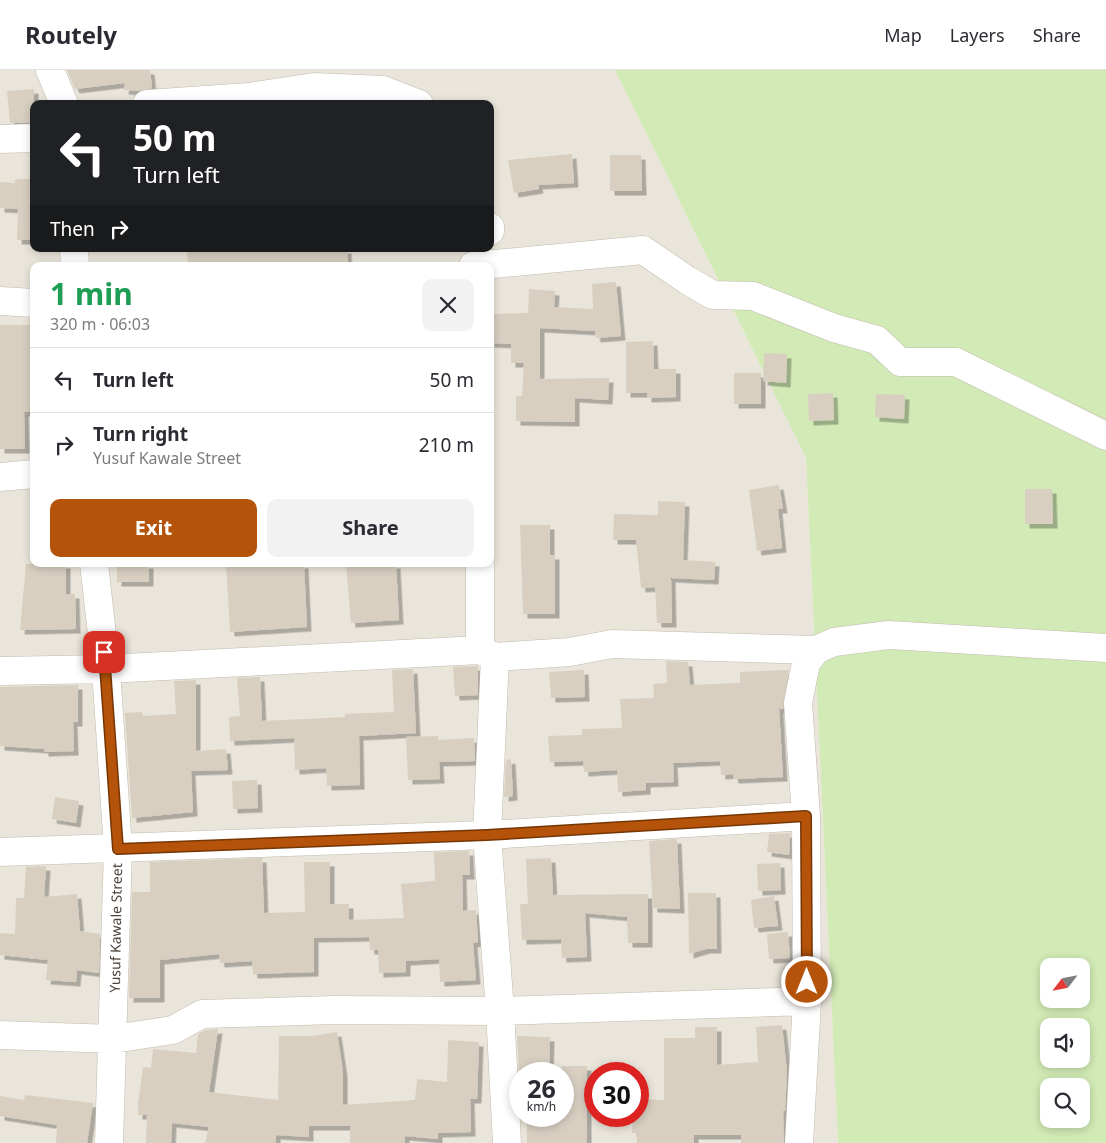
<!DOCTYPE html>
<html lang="en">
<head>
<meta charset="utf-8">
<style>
	body { margin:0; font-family:"Noto Sans",sans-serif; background:#f2f2f3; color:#2b2b33; height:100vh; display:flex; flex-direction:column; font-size:19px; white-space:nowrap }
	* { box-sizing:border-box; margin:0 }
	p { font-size:16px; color:#7c7c81 }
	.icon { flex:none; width:28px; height:28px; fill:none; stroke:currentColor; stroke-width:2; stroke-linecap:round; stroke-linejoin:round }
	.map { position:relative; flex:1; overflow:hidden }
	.panel { position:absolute; left:30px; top:192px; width:464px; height:305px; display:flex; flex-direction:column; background:#fff; border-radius:10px; box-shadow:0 2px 8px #0003 }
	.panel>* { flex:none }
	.hud { position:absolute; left:30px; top:30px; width:464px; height:152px; border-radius:10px; box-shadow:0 2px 8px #0003; background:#202124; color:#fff; overflow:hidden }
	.needle { width:32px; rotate:238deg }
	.buttons { position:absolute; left:1040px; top:888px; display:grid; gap:10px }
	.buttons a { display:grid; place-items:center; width:50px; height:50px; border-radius:10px; background:#fff; box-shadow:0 2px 8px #0003; font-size:25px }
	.speed { position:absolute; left:509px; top:992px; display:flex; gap:10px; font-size:25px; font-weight:700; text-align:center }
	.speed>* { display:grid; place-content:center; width:65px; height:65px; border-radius:50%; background:#fff; box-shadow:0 2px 8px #0003; line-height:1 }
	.speed small { font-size:12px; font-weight:400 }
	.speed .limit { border:8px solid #d22; background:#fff; color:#111 }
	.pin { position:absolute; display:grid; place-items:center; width:42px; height:42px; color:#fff; margin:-21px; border-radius:10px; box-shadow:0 2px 8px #0006 }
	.me { position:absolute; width:55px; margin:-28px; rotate:0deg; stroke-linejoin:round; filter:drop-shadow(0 0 4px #0008) }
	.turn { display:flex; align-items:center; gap:18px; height:105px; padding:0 20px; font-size:22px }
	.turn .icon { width:65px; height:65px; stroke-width:2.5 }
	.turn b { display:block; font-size:35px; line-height:42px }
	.then { display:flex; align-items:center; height:48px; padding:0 20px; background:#0003; gap:10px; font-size:19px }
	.round { display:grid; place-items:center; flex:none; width:52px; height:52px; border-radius:10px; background:#f2f2f3 }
	.headline { display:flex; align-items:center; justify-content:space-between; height:85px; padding:0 20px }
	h1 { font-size:30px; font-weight:700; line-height:38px; color:#1e9e55 }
	.action { display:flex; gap:10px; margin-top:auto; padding:10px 20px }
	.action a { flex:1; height:58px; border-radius:10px; background:#b45309; color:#fff; font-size:20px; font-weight:700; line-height:58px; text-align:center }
	.action a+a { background:#f2f2f3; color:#2b2b33 }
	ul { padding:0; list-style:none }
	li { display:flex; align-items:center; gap:15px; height:65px; padding:0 20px; border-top:1px solid #e1e1e2 }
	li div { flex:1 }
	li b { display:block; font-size:19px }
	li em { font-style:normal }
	header { display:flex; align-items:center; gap:30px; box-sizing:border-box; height:70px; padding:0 25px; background:#fff; border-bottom:1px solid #e1e1e2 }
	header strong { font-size:24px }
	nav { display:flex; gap:28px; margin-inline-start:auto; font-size:18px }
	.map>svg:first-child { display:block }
	.residential { fill:#eae5da; fill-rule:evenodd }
	.green { fill:#d2eab5; fill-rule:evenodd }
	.building { fill:#d8cfc1; filter:url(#shadow) }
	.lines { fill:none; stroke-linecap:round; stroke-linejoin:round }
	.minor-casing { stroke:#c2bbae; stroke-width:29 }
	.minor { stroke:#fff; stroke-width:28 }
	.route-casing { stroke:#753606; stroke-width:12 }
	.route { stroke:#b45309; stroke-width:9 }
	.labels { text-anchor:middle; stroke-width:4; stroke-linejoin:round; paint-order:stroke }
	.street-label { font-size:14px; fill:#4b4439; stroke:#fff }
</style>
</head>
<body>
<header>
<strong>Routely</strong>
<nav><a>Map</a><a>Layers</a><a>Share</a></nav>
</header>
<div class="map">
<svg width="1106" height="1073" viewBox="0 0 1106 1073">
	<defs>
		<filter id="shadow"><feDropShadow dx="4.5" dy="4.5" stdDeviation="0" flood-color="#0004"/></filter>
	</defs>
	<rect width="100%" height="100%" fill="#f6f3ec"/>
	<path class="residential" d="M 0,0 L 615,0 L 806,388 L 838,1073 L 0,1073 ZM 34,34 L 490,34 L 490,179 L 34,179 ZM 34,196 L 490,196 L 490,494 L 34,494 ZM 520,1004 L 562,1004 L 562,1046 L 520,1046 ZM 595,1004 L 638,1004 L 638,1046 L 595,1046 Z"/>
	<path class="green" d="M 615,0 L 1106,0 L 1106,1073 L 838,1073 L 806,388 ZM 1049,896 L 1081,896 L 1081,929 L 1049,929 ZM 1049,956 L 1081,956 L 1081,989 L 1049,989 ZM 1049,1016 L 1081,1016 L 1081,1049 L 1049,1049 Z"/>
	<path class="building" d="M 67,0 L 150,0 L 152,18 L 139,21 L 124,20 L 125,13 L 75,19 Z
		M 34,19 L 34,52 L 10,53 L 7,21 Z
		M 572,84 L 574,113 L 538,115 L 539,119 L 514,123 L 508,90 Z
		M 610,85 L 641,85 L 642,121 L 610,121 Z
		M 19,109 L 34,109 L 34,170 L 17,170 L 18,139 L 0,138 L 0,112 L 15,113 L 15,110 Z
		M 187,179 L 347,179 L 348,196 L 188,196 Z
		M 616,212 L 621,266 L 596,268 L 595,261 L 540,258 L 540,309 L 609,308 L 608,330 L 575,328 L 575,352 L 516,351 L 516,326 L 522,326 L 524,293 L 511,293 L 511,274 L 490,273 L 490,244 L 528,243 L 529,219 L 555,221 L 554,237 L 593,239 L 592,214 Z
		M 0,255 L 34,255 L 34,342 L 24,342 L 25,379 L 0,379 Z
		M 653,271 L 654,299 L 676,299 L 676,327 L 647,328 L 647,323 L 626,323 L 626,272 Z
		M 764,283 L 787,284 L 786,313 L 763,311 Z
		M 734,303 L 761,303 L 761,334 L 734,334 Z
		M 833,323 L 834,350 L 809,351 L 808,324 Z
		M 876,324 L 905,325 L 904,349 L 875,347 Z
		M 779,415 L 783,439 L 778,439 L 782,478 L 757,481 L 749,420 Z
		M 1025,419 L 1052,419 L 1053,454 L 1025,454 Z
		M 658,431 L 685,432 L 683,490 L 715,492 L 714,510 L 671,508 L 672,553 L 657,553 L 655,517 L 641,518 L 636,470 L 613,470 L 614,444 L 658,445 Z
		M 520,455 L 550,455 L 550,485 L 555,485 L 555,544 L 523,544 Z
		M 26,494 L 66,494 L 66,524 L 75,524 L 76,559 L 20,560 Z
		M 117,494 L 149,494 L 149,512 L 117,512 Z
		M 226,494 L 304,494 L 307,557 L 230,562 Z
		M 346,494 L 396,494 L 399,550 L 351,553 Z
		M 666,591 L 688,592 L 690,615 L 740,613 L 740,602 L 789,600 L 783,639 L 779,639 L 783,707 L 734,709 L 733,704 L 721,705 L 720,691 L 673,693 L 674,712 L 646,713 L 646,720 L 618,722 L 617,700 L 584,702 L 583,691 L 550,692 L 548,666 L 582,665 L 582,659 L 622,658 L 620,629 L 654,628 L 653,614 L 667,613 Z
		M 478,596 L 478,625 L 455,626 L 453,597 Z
		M 413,599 L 416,663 L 359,666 L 360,715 L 327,716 L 326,698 L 295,700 L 294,668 L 230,671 L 229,647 L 240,646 L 237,608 L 260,607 L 262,651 L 345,647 L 345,644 L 394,642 L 392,600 Z
		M 584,600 L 585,627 L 551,628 L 549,602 Z
		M 196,610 L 196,681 L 226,679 L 228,700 L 191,701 L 193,742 L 132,748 L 125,643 L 142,642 L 143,646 L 176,644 L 174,611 Z
		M 78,615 L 78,652 L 73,652 L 74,681 L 44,682 L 44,679 L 0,676 L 0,617 Z
		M 438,666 L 438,670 L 474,668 L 475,691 L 439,692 L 440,709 L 408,710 L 406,667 Z
		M 511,689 L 513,726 L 504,727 L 506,690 Z
		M 257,710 L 258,738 L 233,739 L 232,711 Z
		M 55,727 L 79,731 L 76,753 L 52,749 Z
		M 790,763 L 789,785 L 767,782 L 769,764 Z
		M 677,769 L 680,839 L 653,838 L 649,771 Z
		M 469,781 L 470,805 L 462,805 L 463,841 L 476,840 L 478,872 L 473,873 L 476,910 L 440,912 L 439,889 L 406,891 L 406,902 L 379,903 L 378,880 L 370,880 L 369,867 L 314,868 L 314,902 L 253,904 L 252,891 L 220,893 L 219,884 L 160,890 L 160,928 L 129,928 L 132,822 L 150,822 L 150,792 L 262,788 L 264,843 L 305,842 L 304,792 L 330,792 L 330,834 L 349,834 L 349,850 L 404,848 L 401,814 L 435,811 L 434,782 Z
		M 551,788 L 553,825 L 648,824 L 648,873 L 628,873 L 627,847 L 585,843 L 587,887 L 562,888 L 561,869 L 522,870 L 520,834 L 528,834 L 526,789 Z
		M 780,793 L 781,820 L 758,821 L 757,794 Z
		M 46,796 L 44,827 L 77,824 L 80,861 L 100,864 L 99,903 L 77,900 L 76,912 L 46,910 L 48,890 L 0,885 L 0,863 L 15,864 L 16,828 L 24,828 L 26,797 Z
		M 688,823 L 716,823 L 717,879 L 706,879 L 689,884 Z
		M 774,826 L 778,856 L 754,858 L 751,830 Z
		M 788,862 L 790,888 L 769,889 L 767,864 Z
		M 782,955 L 787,1002 L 785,1041 L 783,1041 L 784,1073 L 741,1073 L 741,1065 L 694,1065 L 694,1073 L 637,1073 L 637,1063 L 632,1063 L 633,1046 L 638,1046 L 638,1029 L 664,1030 L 664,968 L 695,968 L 695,957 L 717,957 L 717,995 L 758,992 L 756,957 Z
		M 218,959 L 209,1022 L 278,1030 L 279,966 L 312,966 L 337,962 L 343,1002 L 343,1035 L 415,1030 L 417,1009 L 447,1012 L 448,970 L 479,972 L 477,1029 L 470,1029 L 471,1062 L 438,1063 L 438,1069 L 405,1066 L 405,1073 L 350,1073 L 350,1056 L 309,1056 L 309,1067 L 276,1065 L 276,1073 L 205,1073 L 209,1057 L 172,1053 L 171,1073 L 146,1073 L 147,1045 L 138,1045 L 138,1033 L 143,997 L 151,998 L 153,979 L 196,983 L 198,964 L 206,960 Z
		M 517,966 L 550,967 L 549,1004 L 519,1004 Z
		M 562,996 L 587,996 L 587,1073 L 527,1073 L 527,1046 L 562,1046 Z
		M 25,1025 L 93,1033 L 87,1073 L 56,1073 L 57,1055 L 0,1046 L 0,1026 L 24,1030 Z"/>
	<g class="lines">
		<defs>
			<path id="minor" d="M 50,0 L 64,34
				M 147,34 L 249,27 L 314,17 L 383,20 L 419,34
				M 0,69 L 34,68
				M 490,157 L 490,161
				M 74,179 L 75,196
				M 473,196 L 643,180 L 687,210 L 713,225 L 753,226 L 834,258 L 877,270 L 900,292 L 956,292 L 1106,366
				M 0,231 L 34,233
				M 0,407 L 34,404
				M 94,494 L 106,599 L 118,779 L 109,1073
				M 480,580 L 480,494
				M 495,587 L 487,765 L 500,941 L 507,1073
				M 0,601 L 106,599 L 480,580 L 495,587 L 570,582 L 612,574 L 816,580
				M 0,782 L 487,765 L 806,746 L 798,633 L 806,593 L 816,580 L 834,572 L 889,565 L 1106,578
				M 0,965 L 113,969 L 173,960 L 202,944 L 335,940 L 500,941 L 807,931
				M 799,1073 L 807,931 L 806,746"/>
		</defs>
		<use href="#minor" class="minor-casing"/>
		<use href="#minor" class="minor"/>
	</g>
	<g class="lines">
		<defs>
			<path id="route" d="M 104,582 L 118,779 L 487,765 L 806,746 L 807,912"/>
		</defs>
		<use href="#route" class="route-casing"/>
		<use href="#route" class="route"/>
	</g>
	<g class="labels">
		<g class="street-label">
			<text transform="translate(116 858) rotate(-89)" y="5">Yusuf Kawale Street</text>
		</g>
	</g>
</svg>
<div class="buttons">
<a><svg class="needle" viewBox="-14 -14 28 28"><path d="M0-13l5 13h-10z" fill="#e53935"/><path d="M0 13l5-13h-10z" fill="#7c7c81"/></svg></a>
<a><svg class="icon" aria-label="sound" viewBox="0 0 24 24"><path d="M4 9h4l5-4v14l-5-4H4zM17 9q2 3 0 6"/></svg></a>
<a><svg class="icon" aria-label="search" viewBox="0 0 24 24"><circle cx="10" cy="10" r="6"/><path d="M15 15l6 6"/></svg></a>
</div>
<div class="speed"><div>26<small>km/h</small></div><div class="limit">30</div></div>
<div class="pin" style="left:104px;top:582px;background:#d93025"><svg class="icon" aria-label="arrive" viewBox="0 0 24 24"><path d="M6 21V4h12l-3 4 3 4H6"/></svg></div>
<svg class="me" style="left:807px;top:912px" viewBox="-20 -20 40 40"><circle r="17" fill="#b45309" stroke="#fff" stroke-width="3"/><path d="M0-11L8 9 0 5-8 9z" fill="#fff"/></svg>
<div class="hud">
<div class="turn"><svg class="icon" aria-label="left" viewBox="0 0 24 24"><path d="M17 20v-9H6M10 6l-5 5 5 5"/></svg><div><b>50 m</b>Turn left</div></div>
<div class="then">Then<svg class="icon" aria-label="right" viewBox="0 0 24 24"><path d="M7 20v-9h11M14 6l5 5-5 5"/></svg></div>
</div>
<section class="panel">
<div class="headline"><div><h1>1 min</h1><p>320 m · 06:03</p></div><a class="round"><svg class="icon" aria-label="close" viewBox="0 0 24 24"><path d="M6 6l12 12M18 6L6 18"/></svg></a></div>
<ul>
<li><svg class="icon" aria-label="left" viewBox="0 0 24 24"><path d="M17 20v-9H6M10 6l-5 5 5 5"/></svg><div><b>Turn left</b></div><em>50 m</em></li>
<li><svg class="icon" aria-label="right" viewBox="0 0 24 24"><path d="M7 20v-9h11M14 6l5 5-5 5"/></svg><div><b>Turn right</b><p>Yusuf Kawale Street</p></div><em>210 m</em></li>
</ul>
<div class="action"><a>Exit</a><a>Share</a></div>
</section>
</div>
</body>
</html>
